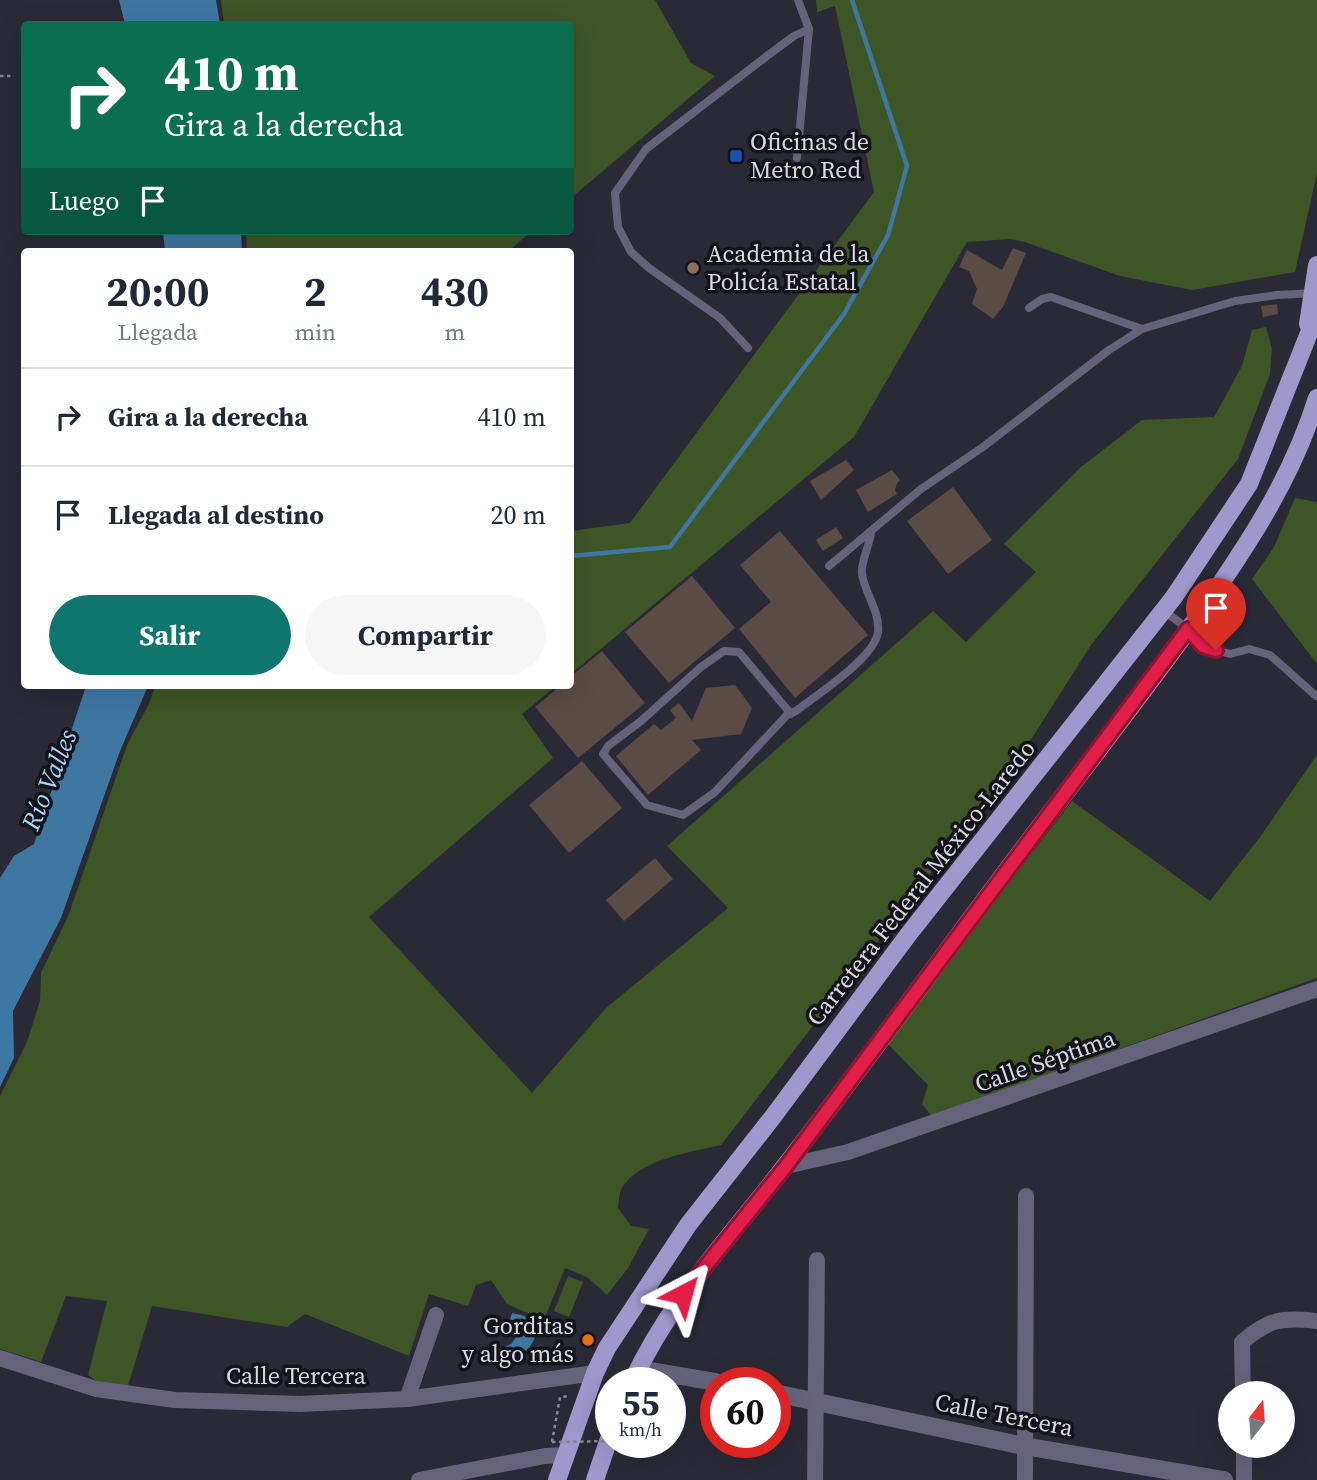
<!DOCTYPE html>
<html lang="es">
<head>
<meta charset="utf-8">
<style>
	body { margin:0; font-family:"Source Serif 4",serif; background:#f6f6f7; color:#1f2937; height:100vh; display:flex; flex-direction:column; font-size:26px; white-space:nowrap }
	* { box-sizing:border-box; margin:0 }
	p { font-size:23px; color:#747a83 }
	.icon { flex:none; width:38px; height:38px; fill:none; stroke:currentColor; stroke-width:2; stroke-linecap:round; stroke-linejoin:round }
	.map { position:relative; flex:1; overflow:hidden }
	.details { position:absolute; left:21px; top:248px; width:553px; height:441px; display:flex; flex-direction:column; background:#fff; border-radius:7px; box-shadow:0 7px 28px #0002 }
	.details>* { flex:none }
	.hud { position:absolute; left:21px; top:21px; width:553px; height:214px; border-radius:7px; box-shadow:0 7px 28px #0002; background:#0b6e4f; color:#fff; overflow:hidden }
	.needle { width:46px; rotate:17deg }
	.fabs { position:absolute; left:1218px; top:1381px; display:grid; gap:14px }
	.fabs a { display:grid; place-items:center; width:77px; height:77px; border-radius:50%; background:#fff; box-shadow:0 7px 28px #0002; font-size:35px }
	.speed { position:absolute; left:595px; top:1367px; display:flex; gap:14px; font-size:35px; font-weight:700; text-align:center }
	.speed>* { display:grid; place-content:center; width:91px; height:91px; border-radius:50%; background:#fff; box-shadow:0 7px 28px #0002; line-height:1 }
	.speed small { font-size:18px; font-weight:400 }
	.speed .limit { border:10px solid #d22; background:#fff; color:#111 }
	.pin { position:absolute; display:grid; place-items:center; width:60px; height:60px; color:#fff; margin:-72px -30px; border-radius:50% 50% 50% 0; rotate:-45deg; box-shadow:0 0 7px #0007 }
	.pin .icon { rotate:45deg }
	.me { position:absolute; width:77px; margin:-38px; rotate:39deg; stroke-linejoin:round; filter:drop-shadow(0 0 5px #0008) }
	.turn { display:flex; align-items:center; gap:24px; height:147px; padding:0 28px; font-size:32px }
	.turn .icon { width:91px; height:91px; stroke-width:2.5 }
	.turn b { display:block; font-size:49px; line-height:60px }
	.then { display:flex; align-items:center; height:66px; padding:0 28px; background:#0003; gap:14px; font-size:26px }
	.eta { display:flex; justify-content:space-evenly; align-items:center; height:119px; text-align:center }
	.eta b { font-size:42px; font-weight:700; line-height:49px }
	.action { display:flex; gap:14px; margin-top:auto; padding:14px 28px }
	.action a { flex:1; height:80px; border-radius:42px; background:#0f766e; color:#fff; font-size:28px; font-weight:700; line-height:80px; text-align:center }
	.action a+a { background:#f6f6f7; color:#1f2937 }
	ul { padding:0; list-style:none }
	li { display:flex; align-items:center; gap:21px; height:98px; padding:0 28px; border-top:2px solid #e0e1e3 }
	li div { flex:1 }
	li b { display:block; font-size:26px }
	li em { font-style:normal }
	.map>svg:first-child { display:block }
	.green { fill:#3e5526 }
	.water { fill:#3f77a3 }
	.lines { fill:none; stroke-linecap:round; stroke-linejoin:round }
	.stream { stroke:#3f77a3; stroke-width:4.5 }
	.building { fill:#5a4b44 }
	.path { stroke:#868690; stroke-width:2.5; stroke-dasharray:3.5 3.5; stroke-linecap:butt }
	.service { stroke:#66627c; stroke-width:8 }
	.minor { stroke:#66627c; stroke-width:16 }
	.tertiary { stroke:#66627c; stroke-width:18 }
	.primary { stroke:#a097cd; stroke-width:18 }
	.path-bridge { stroke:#868690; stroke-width:2.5; stroke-dasharray:3.5 3.5; stroke-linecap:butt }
	.route-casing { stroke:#92132f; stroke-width:18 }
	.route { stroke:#e11d48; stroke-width:12 }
	.transit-dot { fill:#1a4fb4; stroke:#131319; stroke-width:2.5 }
	.education-dot { fill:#8d6e63; stroke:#131319; stroke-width:2.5 }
	.food-dot { fill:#e8710a; stroke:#131319; stroke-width:2.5 }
	.labels { text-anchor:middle; stroke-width:7; stroke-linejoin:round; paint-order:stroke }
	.poi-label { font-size:24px; fill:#d9d9e2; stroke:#131319; text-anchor:start }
	.street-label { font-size:24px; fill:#d9d9e2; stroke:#131319 }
	.water-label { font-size:26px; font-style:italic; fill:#a8d6fd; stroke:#131319 }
</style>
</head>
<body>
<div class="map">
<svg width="1317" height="1480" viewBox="0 0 1317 1480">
	<rect width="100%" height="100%" fill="#2a2a37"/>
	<path class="green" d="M 221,0 L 655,0 L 691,63 L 715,76 L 571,198 L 570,24 L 224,24 Z
		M 816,0 L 1317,0 L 1317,173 L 1295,272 L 1192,290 L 1120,276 L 1025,242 L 1010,239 L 967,242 L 854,437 L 571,674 L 571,531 L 630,523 L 874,192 L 835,6 L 817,12 Z
		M 246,231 L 532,231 L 507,252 L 247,252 Z
		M 1266,327 L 1272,349 L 1270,374 L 1238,459 L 1091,645 L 1018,760 L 721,1145 C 691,1152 642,1159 623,1186 C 619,1191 619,1201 618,1208 L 631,1226 L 649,1229 L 628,1268 L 607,1295 L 587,1277 L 565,1268 L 544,1320 L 507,1304 L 491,1280 L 476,1285 L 468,1306 L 429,1294 L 409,1356 L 305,1314 L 287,1327 L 152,1306 L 128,1386 L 100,1384 L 88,1375 L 107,1301 L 66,1296 L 41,1362 L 0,1349 L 0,1096 L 27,1042 L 40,1001 L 41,973 L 69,914 L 127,745 L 149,704 L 155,686 L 556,686 L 522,714 L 553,758 L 369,917 L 532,1093 L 606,1008 L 728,908 L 667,846 L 933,611 L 966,642 L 1036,572 L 1004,544 L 1081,467 L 1142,420 L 1214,417 L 1242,366 L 1252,330 Z
		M 1295,498 L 1317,502 L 1317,664 L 1252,579 L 1274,547 Z
		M 1317,755 L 1317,978 L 932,1116 L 922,1104 L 928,1085 L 886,1042 L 1072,801 L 1210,901 L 1260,837 Z
		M 568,1276 L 583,1282 L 569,1317 L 554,1311 Z"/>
	<path class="water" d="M 119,0 L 216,0 L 220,24 L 125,24 Z
		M 163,231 L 241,231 L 242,252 L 165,252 Z
		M 86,686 L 148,686 L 120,751 L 61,918 L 13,1011 L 14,1058 L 0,1087 L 0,878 L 14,856 L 34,844 Z
		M 512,1313 L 525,1316 L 529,1328 L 537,1326 C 536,1346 525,1353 508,1361 L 497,1357 L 500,1348 C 511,1346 516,1342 516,1331 L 509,1322 Z"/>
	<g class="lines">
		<path class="stream" d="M 570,556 L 670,547 L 844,314 L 888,235 L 907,166 L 852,0"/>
	</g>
	<path class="building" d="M 1013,248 L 1026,253 L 1003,307 L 993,319 L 972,304 L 977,289 L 969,271 L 959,267 L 967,250 L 1002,270 Z
		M 1277,304 L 1278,314 L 1263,317 L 1261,306 Z
		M 846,460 L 854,470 L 821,500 L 810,481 Z
		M 892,470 L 900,480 L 897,483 L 895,490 L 897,494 L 868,512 L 856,490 Z
		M 953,487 L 992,540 L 948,574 L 907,521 Z
		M 836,527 L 843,538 L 823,551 L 816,540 Z
		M 780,531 L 868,635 L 795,698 L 739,629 L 771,602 L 740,565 Z
		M 692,576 L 735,628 L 669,683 L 625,632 Z
		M 602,651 L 645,703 L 578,758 L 535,707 L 560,686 L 570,686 L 570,677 Z
		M 735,685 L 752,708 L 741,734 L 692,740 L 701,750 L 648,795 L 616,756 L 654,724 L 661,730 L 676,718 L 670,710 L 679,703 L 692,721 L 706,688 Z
		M 582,761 L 622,808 L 569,853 L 529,805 Z
		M 655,858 L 673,879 L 624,921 L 606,900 Z"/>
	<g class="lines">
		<path class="path" d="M 0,76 L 14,76
			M 552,1442 L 560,1397 L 570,1396"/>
		<path class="service" d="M 797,158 L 809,29
			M 1029,308 L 1042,299 L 1051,297 L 1142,329
			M 748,348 L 720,318 L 649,268 L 631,252 L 618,227 L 615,193 L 646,149 L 767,56 L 794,36 L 809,29 L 798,0
			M 829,566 L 921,489 L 983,447 L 1109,350 L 1142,329 L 1235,301 L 1277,295 L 1314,293
			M 1163,610 L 1188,629 L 1203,646 L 1230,654 L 1249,649 L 1270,655 L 1316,696
			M 791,714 L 739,652 L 724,651 L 701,667 L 641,721 L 608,746 L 603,754 L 647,805 L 683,815 L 715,792 L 787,715 L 796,711 C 816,695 875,658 878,632 C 880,611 865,594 862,574 C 860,564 870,544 871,532"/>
		<path class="minor" d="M 786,1166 L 848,1152 L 1317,989
			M 0,1358 L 96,1389 L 175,1400 L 300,1404 L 407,1399 L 595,1373
			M 1243,1393 L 1242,1342 C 1269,1319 1282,1317 1317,1321
			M 407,1399 L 436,1315
			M 1244,1446 L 1244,1480
			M 419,1480 L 545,1456 L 564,1455
			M 815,1480 L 817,1260
			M 1025,1480 L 1026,1196"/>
		<path class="tertiary" d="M 639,1369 L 716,1382
			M 775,1393 L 1024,1446 L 1224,1480"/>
		<path class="primary" d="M 1308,324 L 1317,265
			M 632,1382 C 671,1298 730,1238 785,1166 C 877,1048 963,927 1054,808 C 1103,744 1152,680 1199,615 C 1247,546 1292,479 1317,398
			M 557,1480 L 595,1373 L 607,1348 L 688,1225 L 772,1118 L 908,935 L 1174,597 L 1249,484 L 1317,313
			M 595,1480 L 611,1433"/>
		<path class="path-bridge" d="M 552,1442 L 611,1441"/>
	</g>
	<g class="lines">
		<defs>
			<path id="route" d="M 683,1294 L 786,1166 L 1188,629 L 1203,646 L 1216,650"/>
		</defs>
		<use href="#route" class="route-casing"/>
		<use href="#route" class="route"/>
	</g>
	<rect class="transit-dot" x="729" y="149" width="14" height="14" rx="3.5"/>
	<circle class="education-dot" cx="693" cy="268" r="7"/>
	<circle class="food-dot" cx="588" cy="1340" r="7"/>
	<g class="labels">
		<g class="poi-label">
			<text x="750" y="150">Oficinas de<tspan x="750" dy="28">Metro Red</tspan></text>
			<text x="707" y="262">Academia de la<tspan x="707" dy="28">Policía Estatal</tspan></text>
			<text x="574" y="1334" text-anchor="end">Gorditas<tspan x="574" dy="28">y algo más</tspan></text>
		</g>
		<g class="street-label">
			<text transform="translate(921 883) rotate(-52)" y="8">Carretera Federal México-Laredo</text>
			<text transform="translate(1045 1061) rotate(-19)" y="8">Calle Séptima</text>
			<text x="296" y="1384">Calle Tercera</text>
			<text transform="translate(1004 1415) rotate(11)" y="8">Calle Tercera</text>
		</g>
		<g class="water-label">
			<text transform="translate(49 780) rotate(-68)" y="9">Río Valles</text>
		</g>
	</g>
</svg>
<div class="fabs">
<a><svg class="needle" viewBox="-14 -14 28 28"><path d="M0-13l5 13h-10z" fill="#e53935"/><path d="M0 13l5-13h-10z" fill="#747a83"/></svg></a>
</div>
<div class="speed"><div>55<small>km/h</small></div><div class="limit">60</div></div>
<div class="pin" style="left:1216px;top:650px;background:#d93025"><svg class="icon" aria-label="arrive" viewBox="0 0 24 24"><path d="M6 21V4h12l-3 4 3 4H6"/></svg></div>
<svg class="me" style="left:683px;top:1294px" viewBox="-20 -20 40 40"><path d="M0-17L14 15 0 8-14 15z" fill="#e11d48" stroke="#fff" stroke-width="4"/></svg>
<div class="hud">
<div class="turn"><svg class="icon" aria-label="right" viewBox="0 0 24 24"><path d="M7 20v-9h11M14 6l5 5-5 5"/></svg><div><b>410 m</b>Gira a la derecha</div></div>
<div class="then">Luego<svg class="icon" aria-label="arrive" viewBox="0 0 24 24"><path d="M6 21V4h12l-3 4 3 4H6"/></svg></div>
</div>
<section class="details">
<div class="eta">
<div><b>20:00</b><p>Llegada</p></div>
<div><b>2</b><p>min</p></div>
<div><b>430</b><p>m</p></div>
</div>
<ul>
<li><svg class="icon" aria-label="right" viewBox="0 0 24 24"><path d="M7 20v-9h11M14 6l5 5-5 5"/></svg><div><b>Gira a la derecha</b></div><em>410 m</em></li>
<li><svg class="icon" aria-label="arrive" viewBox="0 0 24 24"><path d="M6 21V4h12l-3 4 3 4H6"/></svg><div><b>Llegada al destino</b></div><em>20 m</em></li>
</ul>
<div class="action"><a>Salir</a><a>Compartir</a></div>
</section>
</div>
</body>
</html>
